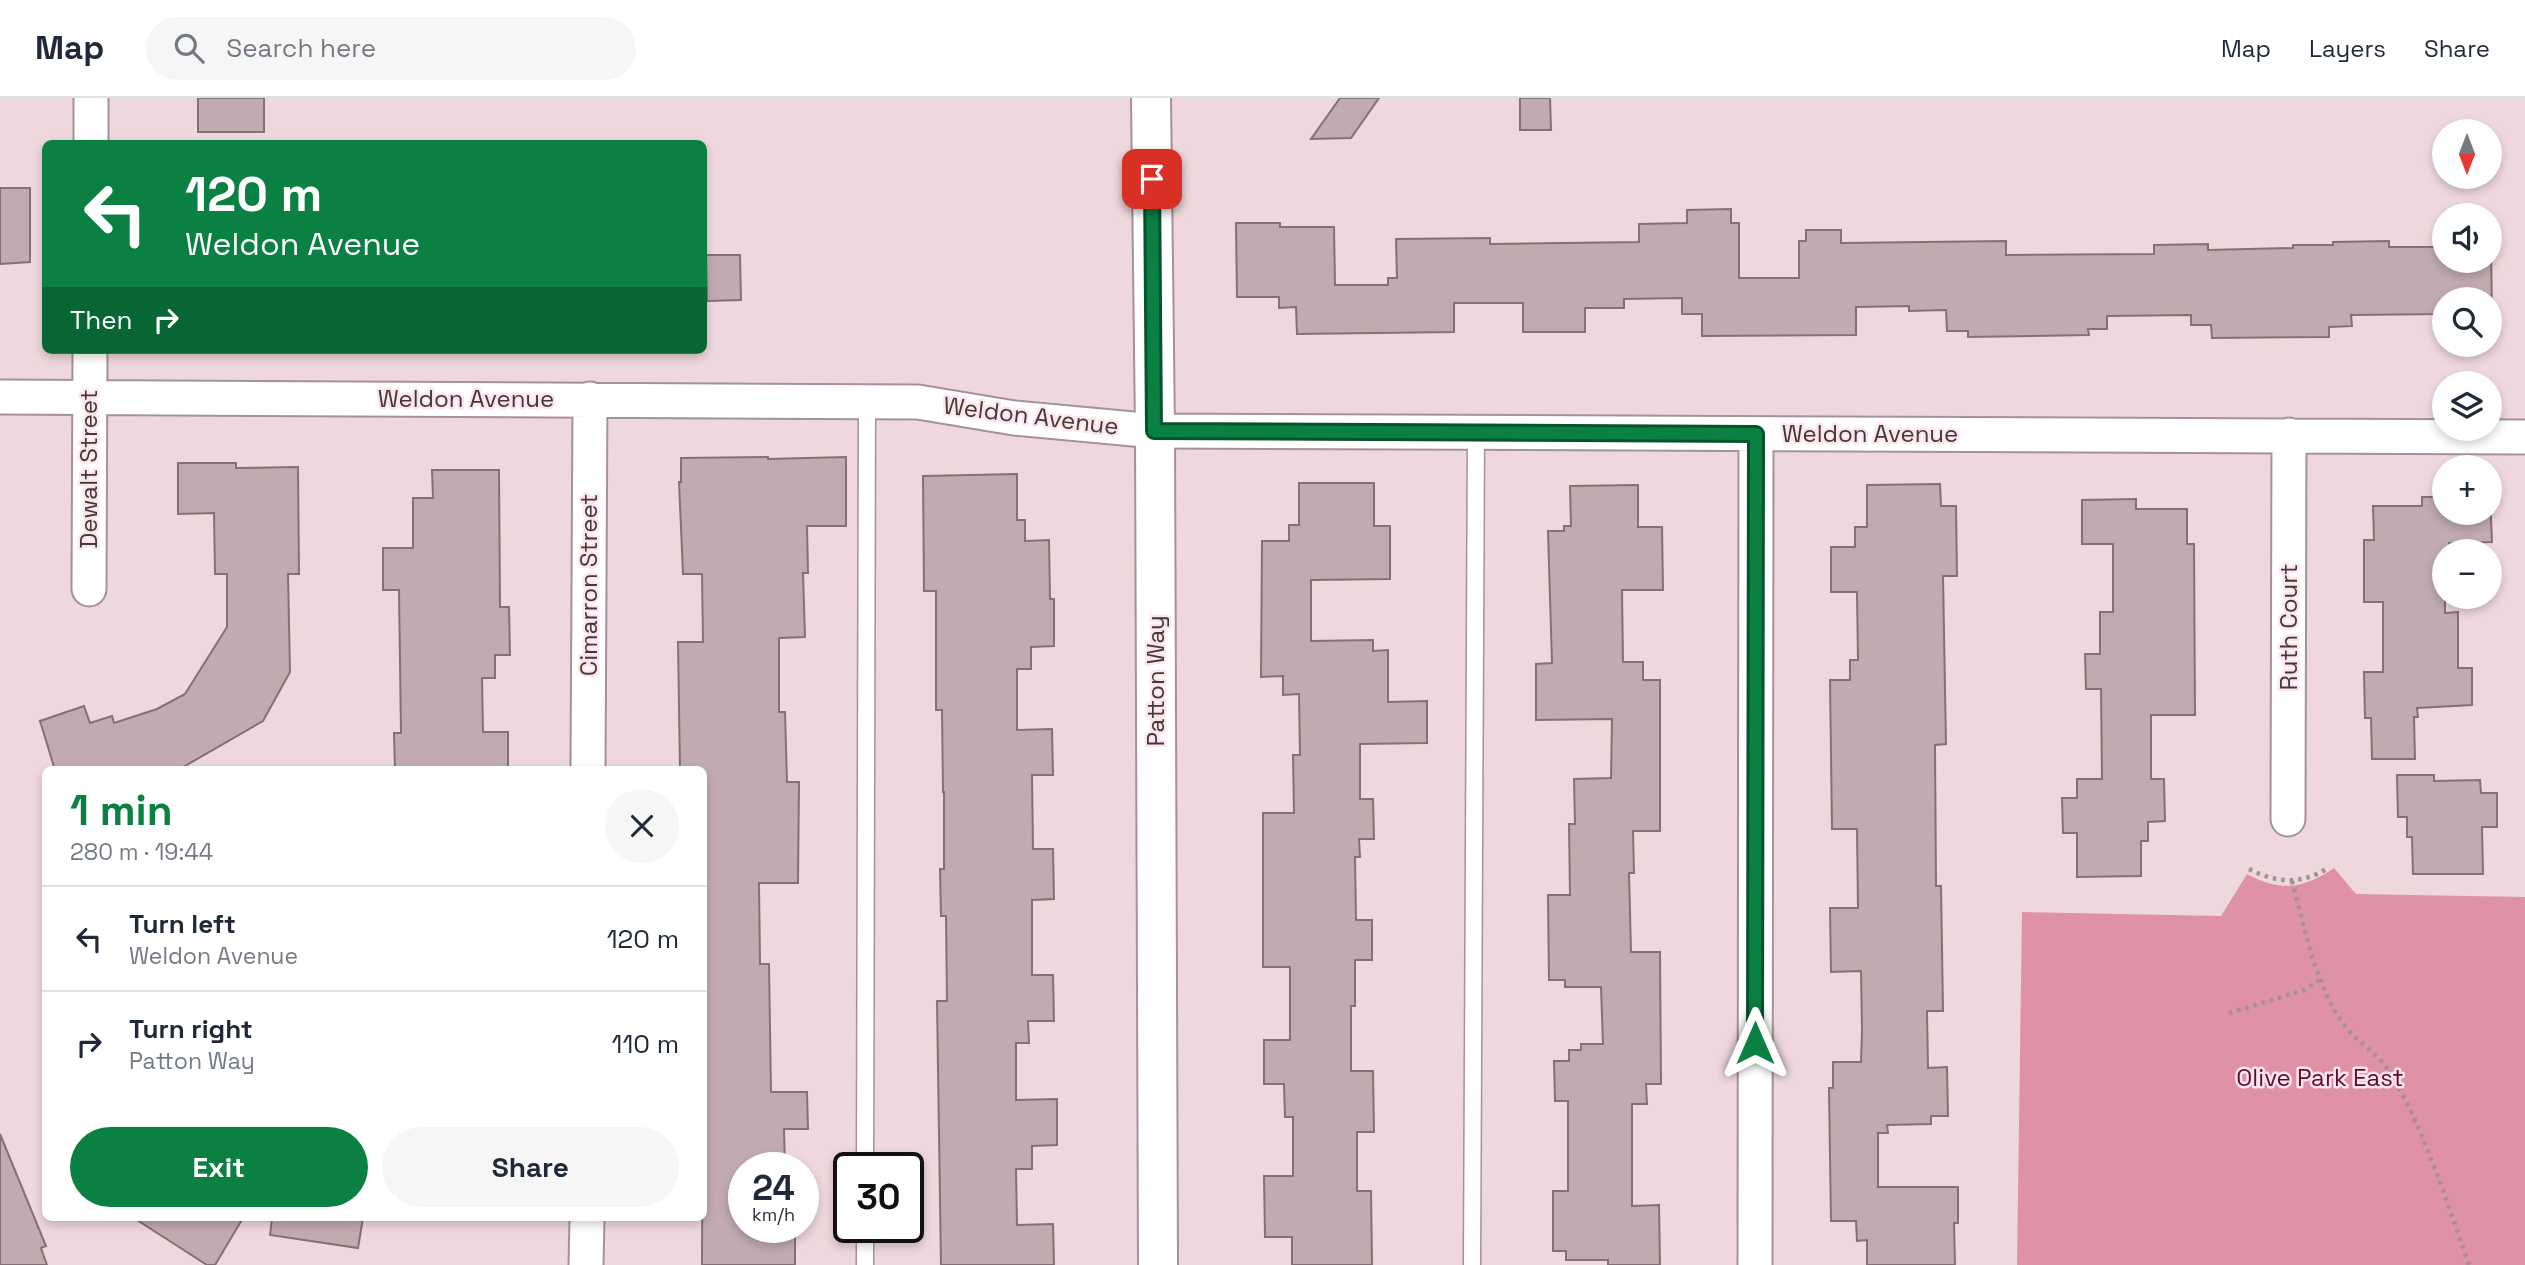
<!DOCTYPE html>
<html lang="en">
<head>
<meta charset="utf-8">
<style>
	body { margin:0; font-family:"Space Grotesk",sans-serif; background:#f6f6f7; color:#1f2937; height:100vh; display:flex; flex-direction:column; font-size:26px; white-space:nowrap }
	* { box-sizing:border-box; margin:0 }
	p { font-size:23px; color:#747a83 }
	.icon { flex:none; width:38px; height:38px; fill:none; stroke:currentColor; stroke-width:2; stroke-linecap:round; stroke-linejoin:round }
	.map { position:relative; flex:1; overflow:hidden }
	.drawer { position:absolute; left:42px; top:668px; width:665px; height:455px; display:flex; flex-direction:column; background:#fff; border-radius:10px; box-shadow:0 4px 10px #0003 }
	.drawer>* { flex:none }
	.hud { position:absolute; left:42px; top:42px; width:665px; height:214px; border-radius:10px; box-shadow:0 4px 10px #0003; background:#0b8043; color:#fff; overflow:hidden }
	.needle { width:46px; rotate:180deg }
	.controls { position:absolute; left:2432px; top:21px; display:grid; gap:14px }
	.controls a { display:grid; place-items:center; width:70px; height:70px; border-radius:50%; background:#fff; box-shadow:0 4px 10px #0003; font-size:35px }
	.speed { position:absolute; left:728px; top:1054px; display:flex; gap:14px; font-size:35px; font-weight:700; text-align:center }
	.speed>* { display:grid; place-content:center; width:91px; height:91px; border-radius:50%; background:#fff; box-shadow:0 4px 10px #0003; line-height:1 }
	.speed small { font-size:18px; font-weight:400 }
	.speed .limit { border:4px solid #111; border-radius:10px; background:#fff; color:#111 }
	.pin { position:absolute; display:grid; place-items:center; width:60px; height:60px; color:#fff; margin:-30px; border-radius:14px; box-shadow:0 4px 10px #0006 }
	.me { position:absolute; width:77px; margin:-38px; rotate:0deg; stroke-linejoin:round; filter:drop-shadow(0 0 5px #0008) }
	.turn { display:flex; align-items:center; gap:24px; height:147px; padding:0 28px; font-size:32px }
	.turn .icon { width:91px; height:91px; stroke-width:2.5 }
	.turn b { display:block; font-size:49px; line-height:60px }
	.then { display:flex; align-items:center; height:66px; padding:0 28px; background:#0003; gap:14px; font-size:26px }
	.round { display:grid; place-items:center; flex:none; width:74px; height:74px; border-radius:37px; background:#f6f6f7 }
	.headline { display:flex; align-items:center; justify-content:space-between; height:119px; padding:0 28px }
	h1 { font-size:42px; font-weight:600; line-height:52px; color:#0b8043 }
	.primary-button { display:flex; gap:14px; margin-top:auto; padding:14px 28px }
	.primary-button a { flex:1; height:80px; border-radius:42px; background:#0b8043; color:#fff; font-size:28px; font-weight:600; line-height:80px; text-align:center }
	.primary-button a+a { background:#f6f6f7; color:#1f2937 }
	ul { padding:0; list-style:none }
	li { display:flex; align-items:center; gap:21px; height:105px; padding:0 28px; border-top:2px solid #e0e1e3 }
	li div { flex:1 }
	li b { display:block; font-size:26px }
	li em { font-style:normal }
	header { display:flex; align-items:center; gap:42px; box-sizing:border-box; height:98px; padding:0 35px; background:#fff; border-bottom:2px solid #e0e1e3 }
	header strong { font-size:33px }
	nav { display:flex; gap:38px; margin-inline-start:auto; font-size:24px }
	.search { width:490px; height:63px; background:#f6f6f7; display:flex; align-items:center; gap:18px; box-sizing:border-box; padding:0 24px; border-radius:38px; color:#747a83; font-size:26px }
	.map>svg:first-child { display:block }
	.green { fill:#df92a6 }
	.building { fill:#c1abb0; stroke:#857075; stroke-width:2 }
	.lines { fill:none; stroke-linecap:round; stroke-linejoin:round }
	.service-casing { stroke:#a69196; stroke-width:19 }
	.minor-casing { stroke:#a69196; stroke-width:37 }
	.tertiary-casing { stroke:#a69196; stroke-width:42 }
	.path { stroke:#a29195; stroke-width:4.5; stroke-dasharray:3.5 5; stroke-linecap:butt }
	.service { stroke:#fff; stroke-width:16 }
	.minor { stroke:#fff; stroke-width:33 }
	.tertiary { stroke:#fff; stroke-width:38 }
	.route-casing { stroke:#07532c; stroke-width:18 }
	.route { stroke:#0b8043; stroke-width:12 }
	.labels { text-anchor:middle; stroke-width:5; stroke-linejoin:round; paint-order:stroke }
	.street-label { font-size:24px; fill:#42393b; stroke:#fde5ea }
	.park-label { font-size:24px; fill:#600b2e; stroke:#fde5ea }
</style>
</head>
<body>
<header>
<strong>Map</strong>
<div class="search"><svg class="icon" aria-label="search" viewBox="0 0 24 24"><circle cx="10" cy="10" r="6"/><path d="M15 15l6 6"/></svg>Search here</div>
<nav><a>Map</a><a>Layers</a><a>Share</a></nav>
</header>
<div class="map">
<svg width="2525" height="1167" viewBox="0 0 2525 1167">
	<rect width="100%" height="100%" fill="#efd8dd"/>
	<path class="green" d="M 2334,770 L 2356,796 L 2525,799 L 2525,1167 L 2017,1167 L 2022,814 L 2221,818 L 2247,776 C 2281,794 2303,791 2334,770 Z"/>
	<path class="building" d="M 198,0 L 264,0 L 264,34 L 198,34 Z
		M 1340,0 L 1379,0 L 1351,40 L 1311,41 Z
		M 1520,0 L 1550,0 L 1551,32 L 1520,32 Z
		M 0,90 L 30,90 L 30,164 L 0,166 Z
		M 1731,111 L 1731,125 L 1739,125 L 1739,180 L 1799,180 L 1799,143 L 1806,143 L 1806,132 L 1841,132 L 1841,145 L 2006,143 L 2006,157 L 2154,156 L 2154,147 L 2208,146 L 2208,152 L 2293,150 L 2293,147 L 2333,147 L 2333,144 L 2389,143 L 2389,149 L 2445,149 L 2445,163 L 2490,163 L 2491,148 L 2492,216 L 2490,216 L 2490,201 L 2445,201 L 2445,216 L 2351,217 L 2352,228 L 2329,229 L 2329,239 L 2212,240 L 2211,227 L 2191,227 L 2191,217 L 2107,218 L 2107,231 L 2088,231 L 2089,237 L 1968,239 L 1968,233 L 1947,233 L 1946,212 L 1909,213 L 1909,208 L 1856,209 L 1856,237 L 1702,238 L 1702,216 L 1682,216 L 1682,200 L 1624,201 L 1624,210 L 1585,210 L 1585,234 L 1523,234 L 1523,205 L 1454,205 L 1454,234 L 1297,236 L 1296,209 L 1279,210 L 1279,199 L 1237,199 L 1236,125 L 1280,125 L 1280,129 L 1334,129 L 1335,187 L 1388,187 L 1388,180 L 1397,180 L 1396,141 L 1490,140 L 1490,146 L 1639,144 L 1639,126 L 1687,125 L 1687,112 Z
		M 706,157 L 740,157 L 741,202 L 707,203 Z
		M 768,359 L 768,361 L 846,359 L 846,428 L 807,428 L 808,475 L 803,475 L 805,539 L 779,540 L 779,614 L 785,614 L 787,684 L 799,684 L 798,785 L 759,785 L 760,866 L 769,866 L 771,994 L 807,994 L 808,1031 L 784,1031 L 785,1069 L 744,1069 L 744,1129 L 795,1129 L 795,1167 L 702,1167 L 704,672 L 680,672 L 678,544 L 703,544 L 702,476 L 683,476 L 679,384 L 681,384 L 681,360 Z
		M 178,365 L 236,365 L 236,370 L 298,369 L 299,476 L 288,476 L 290,574 L 263,623 L 178,672 L 55,672 L 40,623 L 84,608 L 90,625 L 112,618 L 114,625 L 157,611 L 185,596 L 227,529 L 227,476 L 215,476 L 214,415 L 178,416 Z
		M 432,372 L 499,372 L 500,509 L 509,509 L 510,557 L 495,557 L 495,580 L 482,580 L 483,634 L 508,634 L 508,672 L 395,672 L 394,635 L 401,635 L 399,492 L 383,492 L 383,450 L 413,450 L 413,400 L 433,400 Z
		M 1017,376 L 1017,422 L 1025,422 L 1025,443 L 1049,442 L 1050,501 L 1054,501 L 1054,548 L 1031,549 L 1031,571 L 1017,571 L 1017,632 L 1052,631 L 1053,677 L 1032,677 L 1033,751 L 1053,751 L 1054,801 L 1032,802 L 1032,877 L 1053,877 L 1054,923 L 1028,923 L 1029,945 L 1016,945 L 1016,1002 L 1057,1001 L 1057,1047 L 1032,1048 L 1032,1071 L 1016,1071 L 1017,1127 L 1053,1126 L 1054,1167 L 941,1167 L 937,903 L 947,903 L 946,818 L 941,818 L 940,771 L 944,771 L 944,694 L 943,694 L 942,612 L 936,612 L 936,493 L 924,493 L 923,378 Z
		M 1299,385 L 1374,385 L 1374,428 L 1390,428 L 1390,481 L 1311,482 L 1311,543 L 1373,542 L 1373,553 L 1388,552 L 1388,604 L 1427,603 L 1427,645 L 1360,646 L 1360,701 L 1373,701 L 1374,741 L 1359,741 L 1360,759 L 1355,759 L 1356,822 L 1372,822 L 1372,862 L 1355,862 L 1355,908 L 1351,908 L 1351,973 L 1373,973 L 1374,1034 L 1357,1034 L 1357,1093 L 1371,1093 L 1372,1167 L 1292,1167 L 1292,1139 L 1265,1139 L 1264,1078 L 1293,1078 L 1293,1019 L 1285,1019 L 1284,986 L 1264,986 L 1264,942 L 1290,942 L 1290,869 L 1263,869 L 1263,715 L 1294,715 L 1293,657 L 1300,657 L 1299,596 L 1283,597 L 1283,578 L 1261,579 L 1262,443 L 1289,443 L 1289,427 L 1299,427 Z
		M 1940,386 L 1941,408 L 1956,408 L 1957,478 L 1943,478 L 1946,646 L 1935,647 L 1936,788 L 1941,788 L 1943,913 L 1927,913 L 1928,970 L 1947,969 L 1948,1018 L 1931,1018 L 1931,1026 L 1887,1027 L 1888,1035 L 1878,1035 L 1878,1089 L 1958,1089 L 1958,1125 L 1954,1125 L 1955,1167 L 1867,1167 L 1867,1142 L 1857,1143 L 1856,1123 L 1831,1123 L 1829,990 L 1833,990 L 1833,964 L 1861,964 L 1862,933 L 1861,873 L 1831,874 L 1830,810 L 1858,810 L 1857,731 L 1832,731 L 1830,582 L 1850,582 L 1850,562 L 1858,562 L 1857,494 L 1831,494 L 1831,449 L 1855,449 L 1855,429 L 1867,429 L 1867,387 Z
		M 1638,387 L 1638,429 L 1662,429 L 1663,492 L 1622,492 L 1623,564 L 1643,564 L 1643,582 L 1660,582 L 1660,733 L 1633,733 L 1634,775 L 1629,775 L 1631,854 L 1660,854 L 1661,986 L 1646,986 L 1647,1006 L 1632,1006 L 1632,1108 L 1659,1107 L 1660,1167 L 1608,1167 L 1608,1162 L 1566,1162 L 1566,1153 L 1553,1153 L 1553,1093 L 1568,1093 L 1568,1003 L 1555,1003 L 1554,963 L 1569,963 L 1569,952 L 1581,952 L 1581,946 L 1603,946 L 1601,889 L 1565,889 L 1565,882 L 1549,882 L 1548,797 L 1570,797 L 1569,726 L 1575,726 L 1574,681 L 1611,680 L 1612,621 L 1536,622 L 1536,566 L 1552,565 L 1548,433 L 1564,433 L 1564,428 L 1571,428 L 1570,388 Z
		M 2490,398 L 2492,444 L 2449,445 L 2449,453 L 2445,453 L 2445,515 L 2458,514 L 2458,570 L 2472,570 L 2472,607 L 2417,610 L 2418,619 L 2414,619 L 2415,661 L 2372,661 L 2371,620 L 2365,620 L 2364,574 L 2383,574 L 2383,504 L 2364,504 L 2364,442 L 2374,442 L 2373,408 L 2422,408 L 2422,399 L 2445,399 L 2445,415 L 2490,415 Z
		M 2136,401 L 2136,411 L 2187,411 L 2187,446 L 2194,446 L 2195,617 L 2151,617 L 2151,681 L 2164,681 L 2165,723 L 2148,724 L 2148,743 L 2141,743 L 2141,778 L 2077,779 L 2077,735 L 2063,735 L 2062,700 L 2077,700 L 2077,681 L 2102,681 L 2101,591 L 2086,591 L 2085,556 L 2100,556 L 2100,514 L 2113,514 L 2113,446 L 2082,446 L 2082,402 Z
		M 2397,677 L 2434,677 L 2434,683 L 2480,682 L 2481,695 L 2497,695 L 2497,729 L 2482,729 L 2483,776 L 2413,776 L 2412,739 L 2407,739 L 2407,719 L 2398,719 Z
		M 0,1036 L 46,1148 L 41,1150 L 47,1167 L 0,1167 Z
		M 134,1120 L 243,1120 L 215,1167 L 207,1167 Z
		M 272,1120 L 363,1120 L 358,1150 L 270,1137 Z"/>
	<g class="lines">
		<defs>
			<path id="service" d="M 865,1069 L 867,303
				M 865,1167 L 865,1129
				M 1472,1167 L 1476,335"/>
			<path id="minor" d="M 91,46 L 91,0
				M 0,299 L 918,304 L 1014,320 L 1155,333 L 2525,339
				M 89,491 L 90,252
				M 588,672 L 590,301
				M 2288,721 L 2289,337
				M 586,1167 L 587,1120
				M 1755,1167 L 1756,336"/>
			<path id="tertiary" d="M 1151,0 L 1155,333 L 1158,1167"/>
		</defs>
		<use href="#service" class="service-casing"/>
		<use href="#minor" class="minor-casing"/>
		<use href="#tertiary" class="tertiary-casing"/>
		<path class="path" d="M 2249,771 C 2276,785 2301,787 2328,770
			M 2292,783 C 2305,830 2314,884 2342,924 C 2357,945 2380,956 2393,979 C 2426,1037 2447,1104 2469,1167
			M 2229,915 L 2305,892 L 2320,881"/>
		<use href="#service" class="service"/>
		<use href="#minor" class="minor"/>
		<use href="#tertiary" class="tertiary"/>
	</g>
	<g class="lines">
		<defs>
			<path id="route" d="M 1152,81 L 1154,333 L 1756,336 L 1755,945"/>
		</defs>
		<use href="#route" class="route-casing"/>
		<use href="#route" class="route"/>
	</g>
	<g class="labels">
		<g class="street-label">
			<text x="466" y="309">Weldon Avenue</text>
			<text transform="translate(1031 318) rotate(7)" y="8">Weldon Avenue</text>
			<text x="1870" y="344">Weldon Avenue</text>
			<text transform="translate(89 371) rotate(-90)" y="8">Dewalt Street</text>
			<text transform="translate(589 487) rotate(-90)" y="8">Cimarron Street</text>
			<text transform="translate(2289 529) rotate(-90)" y="8">Ruth Court</text>
			<text transform="translate(1156 583) rotate(-90)" y="8">Patton Way</text>
		</g>
		<g class="park-label">
			<text x="2320" y="988">Olive Park East</text>
		</g>
	</g>
</svg>
<div class="controls">
<a><svg class="needle" viewBox="-14 -14 28 28"><path d="M0-13l5 13h-10z" fill="#e53935"/><path d="M0 13l5-13h-10z" fill="#747a83"/></svg></a>
<a><svg class="icon" aria-label="sound" viewBox="0 0 24 24"><path d="M4 9h4l5-4v14l-5-4H4zM17 9q2 3 0 6"/></svg></a>
<a><svg class="icon" aria-label="search" viewBox="0 0 24 24"><circle cx="10" cy="10" r="6"/><path d="M15 15l6 6"/></svg></a>
<a><svg class="icon" aria-label="layers" viewBox="0 0 24 24"><path d="M12 4l9 5-9 5-9-5zM3 14l9 5 9-5"/></svg></a>
<a>+</a>
<a>−</a>
</div>
<div class="speed"><div>24<small>km/h</small></div><div class="limit">30</div></div>
<div class="pin" style="left:1152px;top:81px;background:#d93025"><svg class="icon" aria-label="arrive" viewBox="0 0 24 24"><path d="M6 21V4h12l-3 4 3 4H6"/></svg></div>
<svg class="me" style="left:1755px;top:945px" viewBox="-20 -20 40 40"><path d="M0-17L14 15 0 8-14 15z" fill="#0b8043" stroke="#fff" stroke-width="4"/></svg>
<div class="hud">
<div class="turn"><svg class="icon" aria-label="left" viewBox="0 0 24 24"><path d="M17 20v-9H6M10 6l-5 5 5 5"/></svg><div><b>120 m</b>Weldon Avenue</div></div>
<div class="then">Then<svg class="icon" aria-label="right" viewBox="0 0 24 24"><path d="M7 20v-9h11M14 6l5 5-5 5"/></svg></div>
</div>
<section class="drawer">
<div class="headline"><div><h1>1 min</h1><p>280 m · 19:44</p></div><a class="round"><svg class="icon" aria-label="close" viewBox="0 0 24 24"><path d="M6 6l12 12M18 6L6 18"/></svg></a></div>
<ul>
<li><svg class="icon" aria-label="left" viewBox="0 0 24 24"><path d="M17 20v-9H6M10 6l-5 5 5 5"/></svg><div><b>Turn left</b><p>Weldon Avenue</p></div><em>120 m</em></li>
<li><svg class="icon" aria-label="right" viewBox="0 0 24 24"><path d="M7 20v-9h11M14 6l5 5-5 5"/></svg><div><b>Turn right</b><p>Patton Way</p></div><em>110 m</em></li>
</ul>
<div class="primary-button"><a>Exit</a><a>Share</a></div>
</section>
</div>
</body>
</html>
